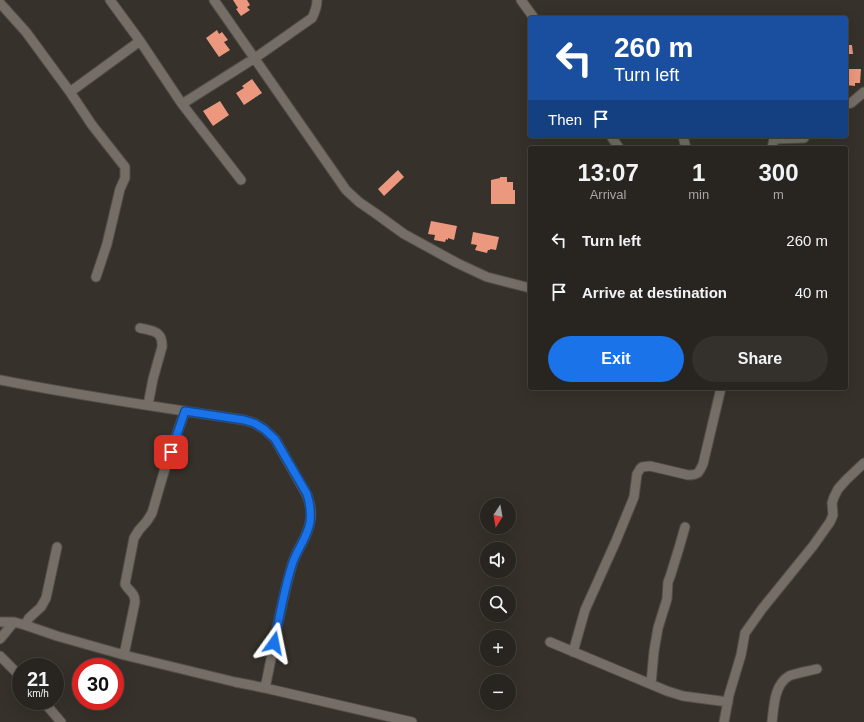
<!DOCTYPE html>
<html lang="en">
<head>
<meta charset="utf-8">
<style>
	body { margin:0; font-family:Helvetica,sans-serif; background:#34312d; color:#f1f3f6; height:100vh; display:flex; flex-direction:column; font-size:15px; white-space:nowrap }
	* { box-sizing:border-box; margin:0 }
	p { font-size:13px; color:#a5a5a5 }
	.icon { flex:none; width:22px; height:22px; fill:none; stroke:currentColor; stroke-width:2; stroke-linecap:round; stroke-linejoin:round }
	.map { position:relative; flex:1; overflow:hidden }
	.details { position:absolute; left:528px; top:146px; width:320px; height:244px; display:flex; flex-direction:column; background:#282520; border-radius:4px; box-shadow:0 4px 16px #0002,0 0 0 1px #44423e }
	.details>* { flex:none }
	.hud { position:absolute; left:528px; top:16px; width:320px; height:122px; border-radius:4px; box-shadow:0 4px 16px #0002,0 0 0 1px #44423e; background:#1a4fa0; color:#fff; overflow:hidden }
	.needle { width:26px; rotate:191deg }
	.tools { position:absolute; left:480px; top:498px; display:grid; gap:8px }
	.tools a { display:grid; place-items:center; width:36px; height:36px; border-radius:50%; background:#282520; box-shadow:0 4px 16px #0002,0 0 0 1px #44423e; font-size:20px }
	.speed { position:absolute; left:12px; top:658px; display:flex; gap:8px; font-size:20px; font-weight:700; text-align:center }
	.speed>* { display:grid; place-content:center; width:52px; height:52px; border-radius:50%; background:#282520; box-shadow:0 4px 16px #0002,0 0 0 1px #44423e; line-height:1 }
	.speed small { font-size:10px; font-weight:400 }
	.speed .limit { border:6px solid #d22; background:#fff; color:#111 }
	.pin { position:absolute; display:grid; place-items:center; width:34px; height:34px; color:#fff; margin:-17px; border-radius:8px; box-shadow:0 2px 6px #0006 }
	.me { position:absolute; width:44px; margin:-22px; rotate:12deg; stroke-linejoin:round; filter:drop-shadow(0 0 3px #0008) }
	.turn { display:flex; align-items:center; gap:14px; height:84px; padding:0 20px; font-size:18px }
	.turn .icon { width:52px; height:52px; stroke-width:2.5 }
	.turn b { display:block; font-size:28px; line-height:34px }
	.then { display:flex; align-items:center; height:38px; padding:0 20px; background:#0003; gap:8px; font-size:15px }
	.eta { display:flex; justify-content:space-evenly; align-items:center; height:68px; text-align:center }
	.eta b { font-size:24px; font-weight:700; line-height:28px }
	.cta { display:flex; gap:8px; margin-top:auto; padding:8px 20px }
	.cta a { flex:1; height:46px; border-radius:24px; background:#1a73e8; color:#fff; font-size:16px; font-weight:700; line-height:46px; text-align:center }
	.cta a+a { background:#34312d; color:#f1f3f6 }
	ul { padding:0; list-style:none }
	li { display:flex; align-items:center; gap:12px; height:52px; padding:0 20px }
	li div { flex:1 }
	li b { display:block; font-size:15px }
	li em { font-style:normal }
	.map>svg:first-child { display:block }
	.building { fill:#eb987e }
	.lines { fill:none; stroke-linecap:round; stroke-linejoin:round }
	.minor-casing { stroke:#524e48; stroke-width:11 }
	.minor { stroke:#746e67; stroke-width:9 }
	.route-casing { stroke:#114b97; stroke-width:10 }
	.route { stroke:#1a73e8; stroke-width:7 }
</style>
</head>
<body>
<div class="map">
<svg width="864" height="722" viewBox="0 0 864 722">
	<rect width="100%" height="100%" fill="#36312a"/>
	<path class="building" d="M 233,0 L 247,0 L 250,5 L 247,7 L 250,10 L 241,16 L 236,9 L 238,8 Z
		M 217,30 L 219,34 L 222,32 L 228,40 L 224,42 L 230,50 L 219,57 L 206,38 Z
		M 846,45 L 852,45 L 853,54 L 846,54 Z
		M 846,69 L 861,69 L 860,83 L 855,83 L 855,86 L 846,85 Z
		M 252,79 L 262,93 L 244,105 L 236,93 L 244,88 L 242,86 Z
		M 220,101 L 229,115 L 213,126 L 203,111 Z
		M 398,170 L 404,177 L 384,196 L 378,189 Z
		M 500,177 L 507,177 L 507,182 L 513,182 L 513,190 L 515,190 L 515,204 L 491,204 L 491,180 L 500,178 Z
		M 431,221 L 457,226 L 454,240 L 448,238 L 448,240 L 446,239 L 445,242 L 434,240 L 435,235 L 428,234 Z
		M 473,232 L 499,237 L 496,250 L 490,249 L 490,250 L 488,250 L 487,253 L 475,250 L 477,245 L 471,244 Z"/>
	<g class="lines">
		<defs>
			<path id="minor" d="M 110,0 L 140,41 L 182,104 L 241,180
				M 214,0 L 346,190 L 359,202 L 375,213 L 404,234 L 457,263 L 487,277 L 530,288
				M 521,0 L 534,18
				M 0,3 L 26,32 L 70,92 L 92,125 L 125,167 L 125,178 L 120,189 L 107,244 L 96,277
				M 70,92 L 140,41
				M 182,104 L 255,58 L 312,18 C 315,12 317,7 317,0
				M 846,104 L 851,103 L 864,92
				M 611,136 L 619,148
				M 683,136 L 686,148
				M 772,148 L 774,139 L 804,138 L 805,136
				M 140,328 C 153,331 163,331 162,347 L 153,379 L 148,405
				M 0,380 C 81,396 162,408 244,420 L 254,423 L 264,429 L 275,439 L 307,495 C 310,503 312,513 310,522 C 308,537 296,550 292,565 C 280,605 274,647 265,688
				M 0,622 L 14,622 L 25,625 L 57,636 L 124,655 L 235,682 L 265,688 L 412,722
				M 25,625 L 29,618 L 41,607 L 46,598 L 57,547
				M 0,639 L 14,622
				M 550,642 L 667,691 L 683,696 L 728,702
				M 573,652 L 585,610 L 616,541 L 634,497 L 637,474 L 640,469 L 642,467 L 650,466 L 688,475 C 698,475 699,473 703,464 L 721,388
				M 124,655 L 135,602 C 135,592 129,592 125,584 L 134,538 L 139,530 L 147,521 L 152,513 L 166,465 L 185,411
				M 0,656 L 21,677
				M 651,684 L 654,651 L 658,628 L 667,599 L 668,582 L 670,577 L 679,548 L 685,527
				M 43,701 L 61,722
				M 724,722 L 729,695 L 741,655 L 745,633 L 762,609 L 813,546 L 830,522 L 833,515 L 832,503 L 834,497 L 838,489 L 846,480 L 864,463
				M 772,722 C 774,706 774,685 789,676 C 796,673 809,671 817,669"/>
		</defs>
		<use href="#minor" class="minor-casing"/>
		<use href="#minor" class="minor"/>
	</g>
	<g class="lines">
		<defs>
			<path id="route" d="M 171,452 L 185,411 L 244,420 L 254,423 L 264,429 L 275,439 L 307,494 C 310,503 311,513 310,522 C 308,536 298,548 293,562 C 284,588 280,616 274,643"/>
		</defs>
		<use href="#route" class="route-casing"/>
		<use href="#route" class="route"/>
	</g>
</svg>
<div class="tools">
<a><svg class="needle" viewBox="-14 -14 28 28"><path d="M0-13l5 13h-10z" fill="#e53935"/><path d="M0 13l5-13h-10z" fill="#a5a5a5"/></svg></a>
<a><svg class="icon" aria-label="sound" viewBox="0 0 24 24"><path d="M4 9h4l5-4v14l-5-4H4zM17 9q2 3 0 6"/></svg></a>
<a><svg class="icon" aria-label="search" viewBox="0 0 24 24"><circle cx="10" cy="10" r="6"/><path d="M15 15l6 6"/></svg></a>
<a>+</a>
<a>−</a>
</div>
<div class="speed"><div>21<small>km/h</small></div><div class="limit">30</div></div>
<div class="pin" style="left:171px;top:452px;background:#d93025"><svg class="icon" aria-label="arrive" viewBox="0 0 24 24"><path d="M6 21V4h12l-3 4 3 4H6"/></svg></div>
<svg class="me" style="left:274px;top:643px" viewBox="-20 -20 40 40"><path d="M0-17L14 15 0 8-14 15z" fill="#1a73e8" stroke="#fff" stroke-width="4"/></svg>
<div class="hud">
<div class="turn"><svg class="icon" aria-label="left" viewBox="0 0 24 24"><path d="M17 20v-9H6M10 6l-5 5 5 5"/></svg><div><b>260 m</b>Turn left</div></div>
<div class="then">Then<svg class="icon" aria-label="arrive" viewBox="0 0 24 24"><path d="M6 21V4h12l-3 4 3 4H6"/></svg></div>
</div>
<section class="details">
<div class="eta">
<div><b>13:07</b><p>Arrival</p></div>
<div><b>1</b><p>min</p></div>
<div><b>300</b><p>m</p></div>
</div>
<ul>
<li><svg class="icon" aria-label="left" viewBox="0 0 24 24"><path d="M17 20v-9H6M10 6l-5 5 5 5"/></svg><div><b>Turn left</b></div><em>260 m</em></li>
<li><svg class="icon" aria-label="arrive" viewBox="0 0 24 24"><path d="M6 21V4h12l-3 4 3 4H6"/></svg><div><b>Arrive at destination</b></div><em>40 m</em></li>
</ul>
<div class="cta"><a>Exit</a><a>Share</a></div>
</section>
</div>
</body>
</html>
